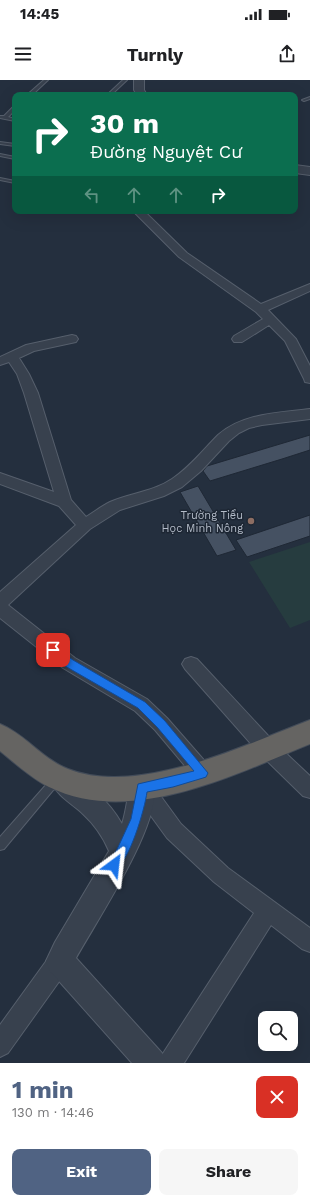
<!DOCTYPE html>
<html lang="en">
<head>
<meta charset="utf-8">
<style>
	body { margin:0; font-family:"Work Sans",sans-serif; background:#f6f6f6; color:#202124; height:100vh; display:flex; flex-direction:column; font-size:15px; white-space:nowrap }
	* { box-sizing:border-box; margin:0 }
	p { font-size:13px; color:#757577 }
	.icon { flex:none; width:22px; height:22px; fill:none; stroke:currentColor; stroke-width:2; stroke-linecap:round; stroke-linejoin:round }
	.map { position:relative; height:983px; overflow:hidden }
	.details { display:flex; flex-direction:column; background:#fff; flex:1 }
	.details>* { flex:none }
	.guide { position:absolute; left:12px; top:12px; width:286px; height:122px; border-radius:8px; box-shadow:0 4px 16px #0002; background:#0b6e4f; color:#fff; overflow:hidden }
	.controls { position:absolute; left:258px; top:931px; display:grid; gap:8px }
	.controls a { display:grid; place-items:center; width:40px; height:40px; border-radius:8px; background:#fff; box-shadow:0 4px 16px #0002; font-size:20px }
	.pin { position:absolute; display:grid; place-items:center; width:34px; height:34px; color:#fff; margin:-17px; border-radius:8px; box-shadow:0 2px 6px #0006 }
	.me { position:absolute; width:44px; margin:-22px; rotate:30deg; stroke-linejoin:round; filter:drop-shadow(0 0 3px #0008) }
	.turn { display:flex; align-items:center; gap:14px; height:84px; padding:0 12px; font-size:18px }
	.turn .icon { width:52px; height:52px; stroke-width:2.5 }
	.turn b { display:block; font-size:28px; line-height:34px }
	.lanes { display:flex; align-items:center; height:38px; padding:0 12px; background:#0003; justify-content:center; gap:20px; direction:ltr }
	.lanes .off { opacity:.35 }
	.round { display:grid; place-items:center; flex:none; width:42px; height:42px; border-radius:8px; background:#f6f6f6 }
	.summary { display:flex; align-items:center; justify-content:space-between; height:68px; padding:0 12px }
	h1 { font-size:24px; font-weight:700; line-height:30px; color:#506383 }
	.cta { display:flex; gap:8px; margin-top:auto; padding:8px 12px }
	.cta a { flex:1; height:46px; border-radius:8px; background:#506383; color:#fff; font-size:16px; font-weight:700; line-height:46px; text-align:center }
	.cta a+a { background:#f6f6f6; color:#202124 }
	.status { display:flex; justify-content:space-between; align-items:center; height:28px; padding:0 20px; background:#fff; direction:ltr }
	.status svg { height:11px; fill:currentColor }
	header { display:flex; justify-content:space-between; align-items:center; height:52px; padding:0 12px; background:#fff; font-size:18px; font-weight:700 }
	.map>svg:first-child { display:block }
	.green { fill:#263c3f }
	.building { fill:#455162; stroke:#1f2835 }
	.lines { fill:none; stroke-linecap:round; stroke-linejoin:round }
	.service-casing { stroke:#565f6c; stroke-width:2 }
	.minor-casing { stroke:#565f6c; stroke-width:2 }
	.tertiary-casing { stroke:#565f6c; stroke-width:2 }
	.trunk-casing { stroke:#434c59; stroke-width:2 }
	.service { fill:#38414e; fill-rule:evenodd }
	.minor { fill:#38414e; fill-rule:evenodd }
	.tertiary { fill:#38414e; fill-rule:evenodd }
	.trunk { fill:#656462; fill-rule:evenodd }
	.route { fill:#1a73e8; stroke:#114b97 }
	.education-dot { fill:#8d6e63; stroke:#1d2633; stroke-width:1.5 }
	.labels { text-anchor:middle; stroke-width:3; stroke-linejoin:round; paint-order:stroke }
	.poi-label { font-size:11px; fill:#b4bcc9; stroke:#1d2633; text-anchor:end }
</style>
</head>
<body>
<div class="status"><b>14:45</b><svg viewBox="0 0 49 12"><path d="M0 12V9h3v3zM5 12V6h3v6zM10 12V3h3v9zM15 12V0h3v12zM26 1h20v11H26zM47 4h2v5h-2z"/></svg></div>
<header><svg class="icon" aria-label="menu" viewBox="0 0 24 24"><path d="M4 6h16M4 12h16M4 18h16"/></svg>Turnly<svg class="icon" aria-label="share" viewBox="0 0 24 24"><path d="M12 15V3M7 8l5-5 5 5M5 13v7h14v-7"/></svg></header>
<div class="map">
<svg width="310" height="983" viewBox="0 0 310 983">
	<rect width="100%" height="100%" fill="#242f3e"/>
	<path class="green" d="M 310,462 L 310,540 L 290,548 L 249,482 Z"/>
	<path class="building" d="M 310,355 L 310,370 L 282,379 L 210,401 L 203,391 L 207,386 Z
		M 198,406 L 236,470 L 217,476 L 180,412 Z
		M 310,435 L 310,456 L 247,477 L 236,460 Z"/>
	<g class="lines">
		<defs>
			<path id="service" d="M 44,0 L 48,0 L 32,15 L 27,15 Z
				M 123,0 L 127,0 L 111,15 L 107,15 Z
				M 310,17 L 310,19 L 304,21 L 302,20 Z
				M 13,27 L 15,27 L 15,30 L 8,37 L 15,39 L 15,41 L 0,38 L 0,36 L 4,36 Z
				M 0,62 L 15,64 L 15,66 L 0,64 Z
				M 0,74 L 15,77 L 15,79 L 0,76 Z
				M 0,98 L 15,101 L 15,103 L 0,100 Z
				M 56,695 L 59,697 L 61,700 L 59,703 L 4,769 L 0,770 L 0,757 L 53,697 Z"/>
			<path id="minor" d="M 133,131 L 144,131 L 187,173 L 261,224 L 310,204 L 310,211 L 268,230 L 296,259 L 310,286 L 310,303 L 305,302 L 304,299 L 285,261 L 269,245 L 242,262 L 234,262 L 232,259 L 234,256 L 263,239 L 256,232 L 179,177 Z
				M 72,255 L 76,256 L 78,259 L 76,262 L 34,271 L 19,278 L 29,294 L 38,313 L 71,420 L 86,437 C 94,432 102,426 110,422 C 130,413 153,412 172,399 C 190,387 203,370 218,355 C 243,333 279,333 310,329 L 310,339 L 262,345 L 249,348 L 239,353 L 229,361 L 201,391 L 182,407 L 164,416 L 120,430 L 90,449 L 8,525 L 75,578 L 147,619 L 167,638 L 210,687 L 213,693 L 210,699 L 203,702 L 196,699 L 155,650 L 135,631 L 63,588 L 0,538 L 0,512 L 76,445 L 59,426 L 0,404 L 0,393 L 54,412 L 24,313 L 17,294 L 9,282 L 0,285 L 0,277 L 26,265 Z
				M 191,577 L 197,579 L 274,662 L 310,696 L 310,718 L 303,716 L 260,674 L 185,589 L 182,584 L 185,579 Z
				M 142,698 L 149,700 L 181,744 L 228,788 L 310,848 L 310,872 L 302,869 L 271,845 L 184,983 L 158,983 L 162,975 L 254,833 L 214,802 L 167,758 L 135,714 L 132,707 L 135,700 Z
				M 60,870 L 68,873 L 71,881 L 68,889 L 8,973 L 0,977 L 0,945 L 52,873 Z"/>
			<path id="tertiary" d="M 134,0 L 144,0 L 144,10 L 147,15 L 137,15 L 134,10 Z
				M 295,85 L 310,87 L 310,95 L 295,93 Z
				M 64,692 C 87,701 110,722 122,744 C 127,729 127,713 133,699 L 142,695 L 151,699 C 152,701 154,705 154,707 C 160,746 96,842 76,878 L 162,973 L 167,983 L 132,983 L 50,891 L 46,881 L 55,862 L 109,771 C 103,757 94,744 83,734 C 73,724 58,717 52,703 L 55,695 Z"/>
			<path id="trunk" d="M 310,640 L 310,664 C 233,695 131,747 49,707 C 31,698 16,684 0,671 L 0,644 C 25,654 42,679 68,689 C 138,717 244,665 310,640 Z"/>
		</defs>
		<use href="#service" class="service-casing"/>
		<use href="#minor" class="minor-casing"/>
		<use href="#tertiary" class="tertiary-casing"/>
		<use href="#trunk" class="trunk-casing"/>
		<use href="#service" class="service"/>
		<use href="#minor" class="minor"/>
		<use href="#tertiary" class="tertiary"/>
		<use href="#trunk" class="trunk"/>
	</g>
	<path class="route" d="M 53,566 L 73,580 L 145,622 L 165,641 L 208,693 L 206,697 L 203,698 L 173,707 L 147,712 C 145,728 129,784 114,790 L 110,789 L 109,785 L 120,763 L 131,739 L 138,704 L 194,691 L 157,647 L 138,628 L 65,586 L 50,573 L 48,570 L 50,567 Z"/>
	<circle class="education-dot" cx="251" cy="441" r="4"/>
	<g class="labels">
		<g class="poi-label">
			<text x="243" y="439">Trường Tiểu<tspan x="243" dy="13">Học Minh Nông</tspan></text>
		</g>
	</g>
</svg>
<div class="controls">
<a><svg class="icon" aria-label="search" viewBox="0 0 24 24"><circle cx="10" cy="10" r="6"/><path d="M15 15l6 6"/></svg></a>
</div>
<div class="pin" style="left:53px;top:570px;background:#d93025"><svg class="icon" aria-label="arrive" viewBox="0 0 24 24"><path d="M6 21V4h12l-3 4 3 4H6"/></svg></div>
<svg class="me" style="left:114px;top:785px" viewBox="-20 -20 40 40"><path d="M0-17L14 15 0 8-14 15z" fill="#1a73e8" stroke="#fff" stroke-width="4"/></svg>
<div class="guide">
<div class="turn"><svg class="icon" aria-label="right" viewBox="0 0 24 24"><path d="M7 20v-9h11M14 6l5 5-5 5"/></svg><div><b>30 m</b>Đường Nguyệt Cư</div></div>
<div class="lanes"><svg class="icon off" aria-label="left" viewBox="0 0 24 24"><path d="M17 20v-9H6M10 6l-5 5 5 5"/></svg><svg class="icon off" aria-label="ahead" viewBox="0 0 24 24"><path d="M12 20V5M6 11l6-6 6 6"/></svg><svg class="icon off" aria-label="ahead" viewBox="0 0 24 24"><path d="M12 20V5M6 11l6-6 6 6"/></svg><svg class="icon" aria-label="right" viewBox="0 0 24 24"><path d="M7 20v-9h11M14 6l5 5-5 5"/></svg></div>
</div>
</div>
<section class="details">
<div class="summary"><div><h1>1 min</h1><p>130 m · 14:46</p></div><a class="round" style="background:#d93025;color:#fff"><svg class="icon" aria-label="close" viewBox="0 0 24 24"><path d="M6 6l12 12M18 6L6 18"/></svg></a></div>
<div class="cta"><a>Exit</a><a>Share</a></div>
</section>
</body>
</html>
